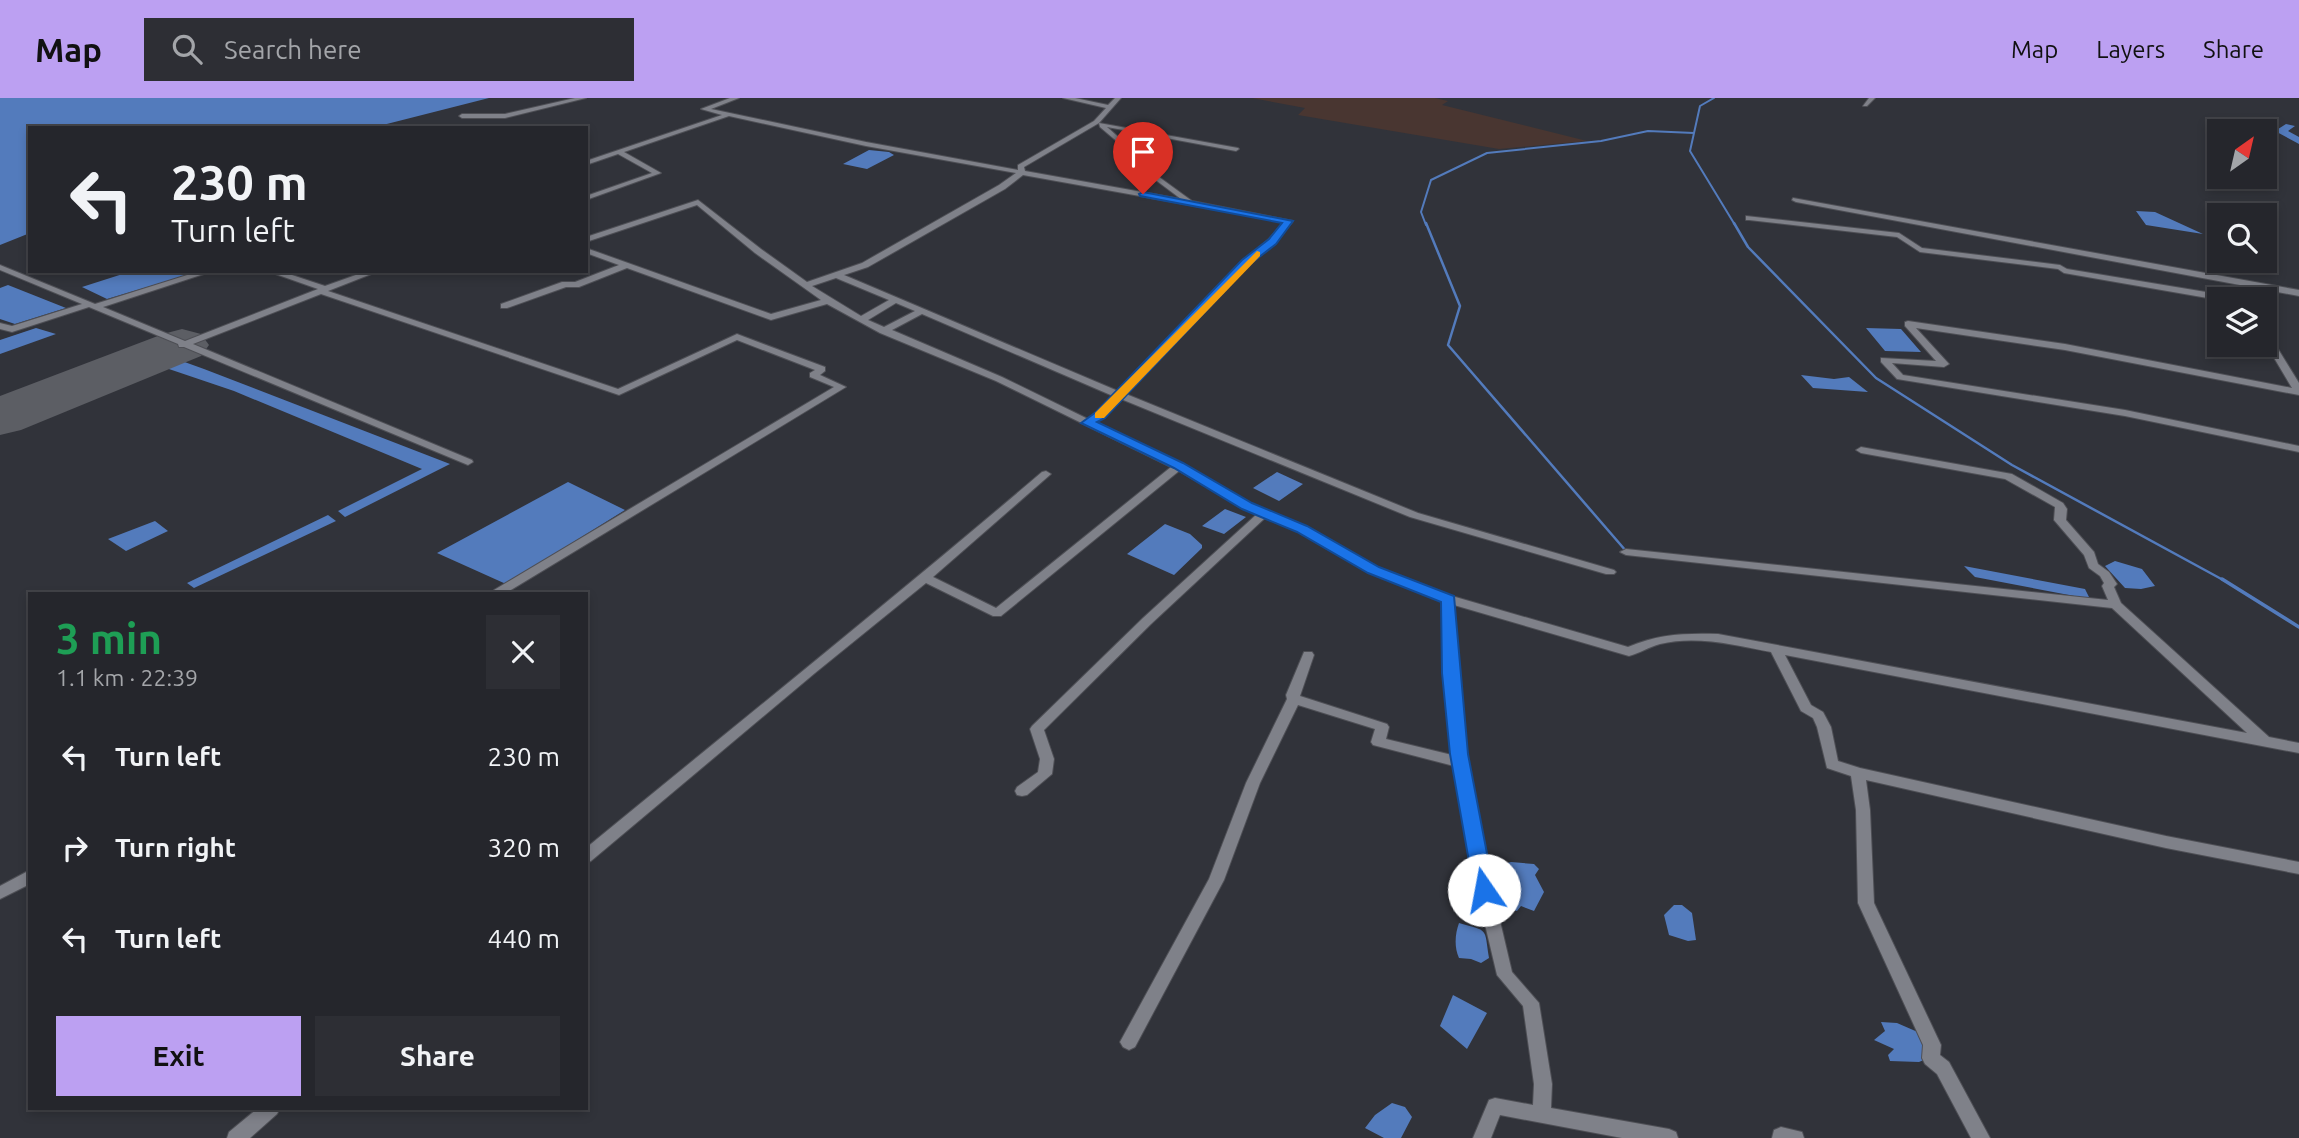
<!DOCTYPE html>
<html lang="en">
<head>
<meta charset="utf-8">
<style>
	body { margin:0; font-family:Ubuntu,sans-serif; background:#2d2e34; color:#f1f3f6; height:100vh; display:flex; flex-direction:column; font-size:26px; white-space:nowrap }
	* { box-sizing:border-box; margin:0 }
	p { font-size:23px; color:#a3a5a9 }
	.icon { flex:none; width:38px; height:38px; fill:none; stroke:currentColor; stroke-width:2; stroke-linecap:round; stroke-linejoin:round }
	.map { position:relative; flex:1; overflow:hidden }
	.drawer { position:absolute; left:28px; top:494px; width:560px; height:518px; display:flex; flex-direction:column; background:#25262c; border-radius:0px; box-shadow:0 4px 10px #0003,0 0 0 2px #424348 }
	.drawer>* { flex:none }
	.top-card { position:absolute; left:28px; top:28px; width:560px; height:147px; border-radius:0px; box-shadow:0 4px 10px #0003,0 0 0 2px #424348; background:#25262c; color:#f1f3f6; overflow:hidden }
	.needle { width:46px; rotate:34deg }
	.fabs { position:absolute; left:2207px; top:21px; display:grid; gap:14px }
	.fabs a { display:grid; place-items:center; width:70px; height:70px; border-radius:0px; background:#25262c; box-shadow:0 4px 10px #0003,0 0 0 2px #424348; font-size:35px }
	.pin { position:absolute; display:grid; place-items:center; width:60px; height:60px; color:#fff; margin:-72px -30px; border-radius:50% 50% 50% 0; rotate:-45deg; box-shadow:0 0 7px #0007 }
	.pin .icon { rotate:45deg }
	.me { position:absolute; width:77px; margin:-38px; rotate:348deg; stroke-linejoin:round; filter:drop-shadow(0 0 5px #0008) }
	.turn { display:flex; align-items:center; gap:24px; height:147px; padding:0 28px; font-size:32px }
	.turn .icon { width:91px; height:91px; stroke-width:2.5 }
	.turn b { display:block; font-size:49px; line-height:60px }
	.round { display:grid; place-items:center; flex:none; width:74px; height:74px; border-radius:0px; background:#2d2e34 }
	.summary { display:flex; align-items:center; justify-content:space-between; height:119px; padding:0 28px }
	h1 { font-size:42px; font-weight:700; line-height:52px; color:#1e9e55 }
	.primary-button { display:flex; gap:14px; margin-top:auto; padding:14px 28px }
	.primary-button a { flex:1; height:80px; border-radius:0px; background:#bca0f2; color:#111; font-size:28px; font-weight:700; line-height:80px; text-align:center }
	.primary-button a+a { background:#2d2e34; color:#f1f3f6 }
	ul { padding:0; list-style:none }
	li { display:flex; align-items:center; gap:21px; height:91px; padding:0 28px }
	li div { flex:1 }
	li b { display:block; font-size:26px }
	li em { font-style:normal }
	header { display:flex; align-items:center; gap:42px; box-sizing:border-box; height:98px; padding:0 35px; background:#bca0f2; color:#111 }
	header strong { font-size:33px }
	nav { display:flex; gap:38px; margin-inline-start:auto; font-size:24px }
	.search { width:490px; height:63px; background:#2d2e34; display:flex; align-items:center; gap:18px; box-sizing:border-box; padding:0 24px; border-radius:0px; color:#a3a5a9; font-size:26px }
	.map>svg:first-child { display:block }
	.industrial { fill:#493631 }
	.water { fill:#537bbc }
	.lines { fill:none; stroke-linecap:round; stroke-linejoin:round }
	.stream-far2 { stroke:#537bbc; stroke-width:2 }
	.stream-far1 { stroke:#537bbc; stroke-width:2.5 }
	.stream { stroke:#537bbc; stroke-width:3.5 }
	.river { fill:#537bbc; fill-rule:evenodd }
	.runway { fill:#5c5e64; fill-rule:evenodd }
	.minor-casing { stroke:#4e4f55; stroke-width:2 }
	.minor { fill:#7f8189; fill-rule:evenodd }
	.route { fill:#1a73e8; stroke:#114b97; stroke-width:2 }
	.slow { fill:#f59e0b }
</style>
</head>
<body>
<header>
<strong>Map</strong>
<div class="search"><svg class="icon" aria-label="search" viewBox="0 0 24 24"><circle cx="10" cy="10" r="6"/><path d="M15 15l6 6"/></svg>Search here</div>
<nav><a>Map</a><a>Layers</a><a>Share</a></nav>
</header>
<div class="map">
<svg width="2299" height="1040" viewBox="0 0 2299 1040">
	<rect width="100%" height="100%" fill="#31333a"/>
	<path class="industrial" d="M 1252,0 L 1435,0 L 1448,3 L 1442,7 L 1587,43 L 1499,51 L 1298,17 L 1305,10 Z"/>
	<path class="water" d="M 0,0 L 489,0 L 371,30 L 30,30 L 30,135 L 0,147 Z
		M 869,52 L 889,54 L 894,57 L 867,71 L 843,66 Z
		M 2136,113 L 2155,114 L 2203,136 L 2146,127 Z
		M 132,173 L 201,173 L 107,201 L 82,189 Z
		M 8,187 L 66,210 L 15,226 L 0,221 L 0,190 Z
		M 36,230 L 56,236 L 0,256 L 0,242 Z
		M 1866,230 L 1901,231 L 1921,254 L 1885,253 Z
		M 179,262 L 204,271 L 450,366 L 345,419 L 338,413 L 422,371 L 234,293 L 163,269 Z
		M 1801,277 L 1834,281 L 1849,279 L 1868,294 L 1813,290 Z
		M 1277,374 L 1303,386 L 1279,403 L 1253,390 Z
		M 568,384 L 625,412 L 506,486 L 437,455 Z
		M 1225,411 L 1246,419 L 1224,436 L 1202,428 Z
		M 328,417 L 336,423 L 194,490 L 187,485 Z
		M 155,423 L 168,433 L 126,453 L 108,441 Z
		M 1165,426 L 1190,436 L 1202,447 L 1202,450 L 1174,477 L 1127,456 Z
		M 2115,463 L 2142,471 L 2155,488 L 2141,491 L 2125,490 L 2105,468 Z
		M 1964,468 L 2085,491 L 2090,501 L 1975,479 Z
		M 1511,764 L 1534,766 L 1539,771 L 1535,777 L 1544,794 L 1534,813 L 1521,808 L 1517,813 L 1500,808 L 1498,799 L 1505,784 L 1493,769 Z
		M 1674,807 L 1682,807 L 1692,815 L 1696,842 L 1688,843 L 1669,837 L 1664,817 Z
		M 1459,825 C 1489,834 1484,828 1489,860 L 1481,865 L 1471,861 L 1459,860 C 1454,849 1455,836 1459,825 Z
		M 1453,897 L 1487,915 L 1467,951 L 1440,928 Z
		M 1881,924 L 1897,925 L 1920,935 L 1926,961 L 1919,964 L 1890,963 L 1888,957 L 1894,951 L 1874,942 L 1885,933 Z
		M 1392,1005 L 1405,1009 L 1412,1019 L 1401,1040 L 1384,1040 L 1365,1030 L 1375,1017 Z"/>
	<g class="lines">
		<path class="stream-far2" d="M 1714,0 L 1700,8 L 1690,53 L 1735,127
			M 1426,127 L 1421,114 L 1431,82 L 1487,55 L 1601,43 L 1648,33 L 1694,35"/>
		<path class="stream-far1" d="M 1426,125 L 1460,208 L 1448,247 L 1626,453
			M 1734,125 L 1748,149 L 1876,280 L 2012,367 L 2225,483"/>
		<path class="stream" d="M 2222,481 L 2299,529"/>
		<path class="river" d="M 2286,26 L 2295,28 L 2288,33 L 2299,39 L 2299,46 L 2275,33 Z"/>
		<path class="runway" d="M 182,231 L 201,236 L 209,247 L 201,258 L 21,332 L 0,337 L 0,298 L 163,236 Z"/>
		<defs>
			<path id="minor" d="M 575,0 L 586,0 L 505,20 L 462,20 L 459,18 L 462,16 L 505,16 Z
				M 730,0 L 739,0 L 711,11 L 866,44 L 1018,72 L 1018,67 L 1094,23 L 1106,10 L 1063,0 L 1075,0 L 1108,7 L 1115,0 L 1121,0 L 1099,25 L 1238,50 L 1239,51 L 1236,53 L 1107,29 L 1124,44 L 1137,63 L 1192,103 L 1293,123 L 1275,145 L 1249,167 L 1126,296 L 1418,415 L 1614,472 L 1616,474 L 1614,476 L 1606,476 L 1410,419 L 1121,301 L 1096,324 L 1182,366 L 1251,406 L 1306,429 L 1377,470 L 1452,498 L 1628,549 C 1658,536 1686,535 1718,536 L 2247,635 L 2112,510 L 1626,457 L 1620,454 L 1626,451 L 2108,502 L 2102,488 L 2104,485 L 2100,478 L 2089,470 L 2084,457 L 2054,422 L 2055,409 L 2005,381 L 1861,355 L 1856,352 L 1861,349 L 2012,376 L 2063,405 L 2067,411 L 2066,422 L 2094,454 L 2098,466 L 2109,474 L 2117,486 L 2114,489 L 2121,505 L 2269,639 L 2299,645 L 2299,655 L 1785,557 L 1811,607 L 1823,614 L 1831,629 L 1838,663 L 1860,670 L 2166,738 L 2299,764 L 2299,776 L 2166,750 L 1866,682 L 1870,712 L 1874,805 L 1941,947 L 1940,957 L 1949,964 L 1990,1040 L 1971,1040 L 1937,976 L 1925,966 L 1922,960 L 1923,947 L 1858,805 L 1856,712 L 1851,678 L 1827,670 L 1817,629 L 1813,620 L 1801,613 L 1771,554 C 1736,547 1696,537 1660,546 C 1649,549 1640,555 1629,558 L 1454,507 L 1456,575 L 1466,656 L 1484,755 L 1512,874 L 1539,905 L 1552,986 L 1551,1010 L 1669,1031 L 1676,1034 L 1678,1040 L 1622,1040 L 1500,1017 L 1491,1040 L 1473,1040 L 1489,1002 L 1495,1000 L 1533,1007 L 1534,986 L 1523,908 L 1497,877 L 1468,755 L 1454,668 L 1373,647 L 1371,644 L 1375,631 L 1298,607 L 1260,685 L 1224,782 L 1135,949 L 1129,952 L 1123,949 L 1120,944 L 1209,781 L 1246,685 L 1287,601 L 1286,597 L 1304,554 L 1312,554 L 1314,557 L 1300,598 L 1387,626 L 1389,629 L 1386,641 L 1452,657 L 1444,575 L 1442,503 L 1369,474 L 1298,433 L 1265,420 L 1151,526 L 1044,632 L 1054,661 L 1052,676 L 1027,697 L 1022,698 L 1017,697 L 1015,693 L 1017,689 L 1038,674 L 1040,661 L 1030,631 L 1032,628 L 1143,520 L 1257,416 L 1243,410 L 1179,373 L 1001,518 L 993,518 L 926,485 L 815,575 L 591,763 L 586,765 L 586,750 C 738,625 892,502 1042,374 L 1046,373 L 1051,376 L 933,479 L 996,510 L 1171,369 L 996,283 L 880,235 L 827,206 L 771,222 L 627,170 L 579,189 L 566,189 L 507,210 L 501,210 L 501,206 L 562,184 L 575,184 L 619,167 L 586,155 L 586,150 L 771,216 L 821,202 L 755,155 L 697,107 L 586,144 L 586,139 L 698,102 L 761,151 L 807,184 L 862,165 L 999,87 L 1016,75 L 866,48 L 729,18 L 624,54 L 661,75 L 586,102 L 586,98 L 652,75 L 618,56 L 586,67 L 586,63 L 722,17 L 701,11 ZM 1099,25 L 1100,29 L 1120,46 L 1133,65 L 1181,101 L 1025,73 L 1024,69 ZM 1023,77 L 1284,124 L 1269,141 L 1243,163 L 1118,293 L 844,177 L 868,169 L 1005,91 ZM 836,180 L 889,202 L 861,218 L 812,188 ZM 896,205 L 915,213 L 884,229 L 868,222 ZM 922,216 L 1113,298 L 1097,315 L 1088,321 L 1002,279 L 892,232 Z
				M 1869,0 L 1875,0 L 1867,8 L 1863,8 Z
				M 1793,100 L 2299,192 L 2299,198 L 1796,104 L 1792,102 Z
				M 1746,118 L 1899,135 L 1922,150 L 2060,167 L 2067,171 L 2230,198 L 2234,201 L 2219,202 L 2064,175 L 2058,171 L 1920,154 L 1897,139 L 1749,122 L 1746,122 Z
				M 0,167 L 95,206 L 200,173 L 213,173 L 103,209 L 185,243 L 318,191 L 267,173 L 280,173 L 325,188 L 367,173 L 379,173 L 328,193 L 618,291 L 737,236 L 825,269 L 825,273 L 820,277 L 846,289 L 506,495 L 492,495 L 494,492 L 834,289 L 810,279 L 810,275 L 815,272 L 737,242 L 619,297 L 321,196 L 193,246 L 472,362 L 473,364 L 468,367 L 184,249 L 179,249 L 178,246 L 89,209 L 12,234 L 0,231 L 0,225 L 12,228 L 82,206 L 0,172 Z
				M 1908,223 L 2065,246 L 2292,290 L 2264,243 L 2264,232 L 2267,233 L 2299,285 L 2299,297 L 2065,252 L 1916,230 L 1949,266 L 1944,269 L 1892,265 L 1903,277 L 2125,312 L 2299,348 L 2299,354 L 2125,318 L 1897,281 L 1881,264 L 1881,260 L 1936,263 L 1905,228 L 1905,224 Z
				M 30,772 L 30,786 L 0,801 L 0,788 Z
				M 258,1010 L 280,1010 L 277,1016 L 250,1040 L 227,1040 L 229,1034 Z
				M 1781,1029 L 1802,1034 L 1804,1040 L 1772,1040 L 1774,1032 Z"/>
		</defs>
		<use href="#minor" class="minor-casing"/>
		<use href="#minor" class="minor"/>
	</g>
	<path class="route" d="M 1143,94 L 1293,123 L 1276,146 L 1249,167 L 1105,320 L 1097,324 L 1183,365 L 1252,405 L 1307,428 L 1379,469 L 1454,498 L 1468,656 L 1494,792 L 1491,798 L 1484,800 L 1477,798 L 1474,792 L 1450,656 L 1442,575 L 1441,504 L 1368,475 L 1297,434 L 1242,411 L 1174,370 L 1081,325 L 1096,314 L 1242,162 L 1269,141 L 1282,125 L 1140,98 L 1139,96 Z"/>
	<path class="slow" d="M 1257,153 L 1260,154 L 1260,158 L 1104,320 L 1095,320 L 1095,315 Z"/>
</svg>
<div class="fabs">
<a><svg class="needle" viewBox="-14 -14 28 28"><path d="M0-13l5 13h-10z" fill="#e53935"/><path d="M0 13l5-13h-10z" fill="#a3a5a9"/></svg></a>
<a><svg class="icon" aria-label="search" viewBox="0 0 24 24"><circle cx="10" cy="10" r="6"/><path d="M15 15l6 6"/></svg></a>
<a><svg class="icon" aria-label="layers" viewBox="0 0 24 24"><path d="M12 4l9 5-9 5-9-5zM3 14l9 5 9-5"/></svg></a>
</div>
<div class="pin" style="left:1143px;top:96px;background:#d93025"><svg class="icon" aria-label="arrive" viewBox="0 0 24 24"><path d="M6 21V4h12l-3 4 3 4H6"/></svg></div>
<svg class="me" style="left:1484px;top:792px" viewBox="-20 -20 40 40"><circle r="19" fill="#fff"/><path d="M0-13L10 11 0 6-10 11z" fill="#1a73e8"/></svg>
<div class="top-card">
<div class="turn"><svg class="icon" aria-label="left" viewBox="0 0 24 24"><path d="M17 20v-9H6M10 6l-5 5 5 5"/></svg><div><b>230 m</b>Turn left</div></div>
</div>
<section class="drawer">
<div class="summary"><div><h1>3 min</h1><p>1.1 km · 22:39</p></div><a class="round"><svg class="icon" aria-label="close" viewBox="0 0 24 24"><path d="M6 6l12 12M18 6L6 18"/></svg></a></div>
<ul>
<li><svg class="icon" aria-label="left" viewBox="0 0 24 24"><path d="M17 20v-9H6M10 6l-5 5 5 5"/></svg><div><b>Turn left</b></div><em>230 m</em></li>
<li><svg class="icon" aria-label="right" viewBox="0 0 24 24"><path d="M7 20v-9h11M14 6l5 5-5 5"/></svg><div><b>Turn right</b></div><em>320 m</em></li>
<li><svg class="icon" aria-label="left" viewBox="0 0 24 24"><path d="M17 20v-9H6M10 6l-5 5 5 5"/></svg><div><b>Turn left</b></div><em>440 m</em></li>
</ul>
<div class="primary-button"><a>Exit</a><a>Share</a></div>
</section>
</div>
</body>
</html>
